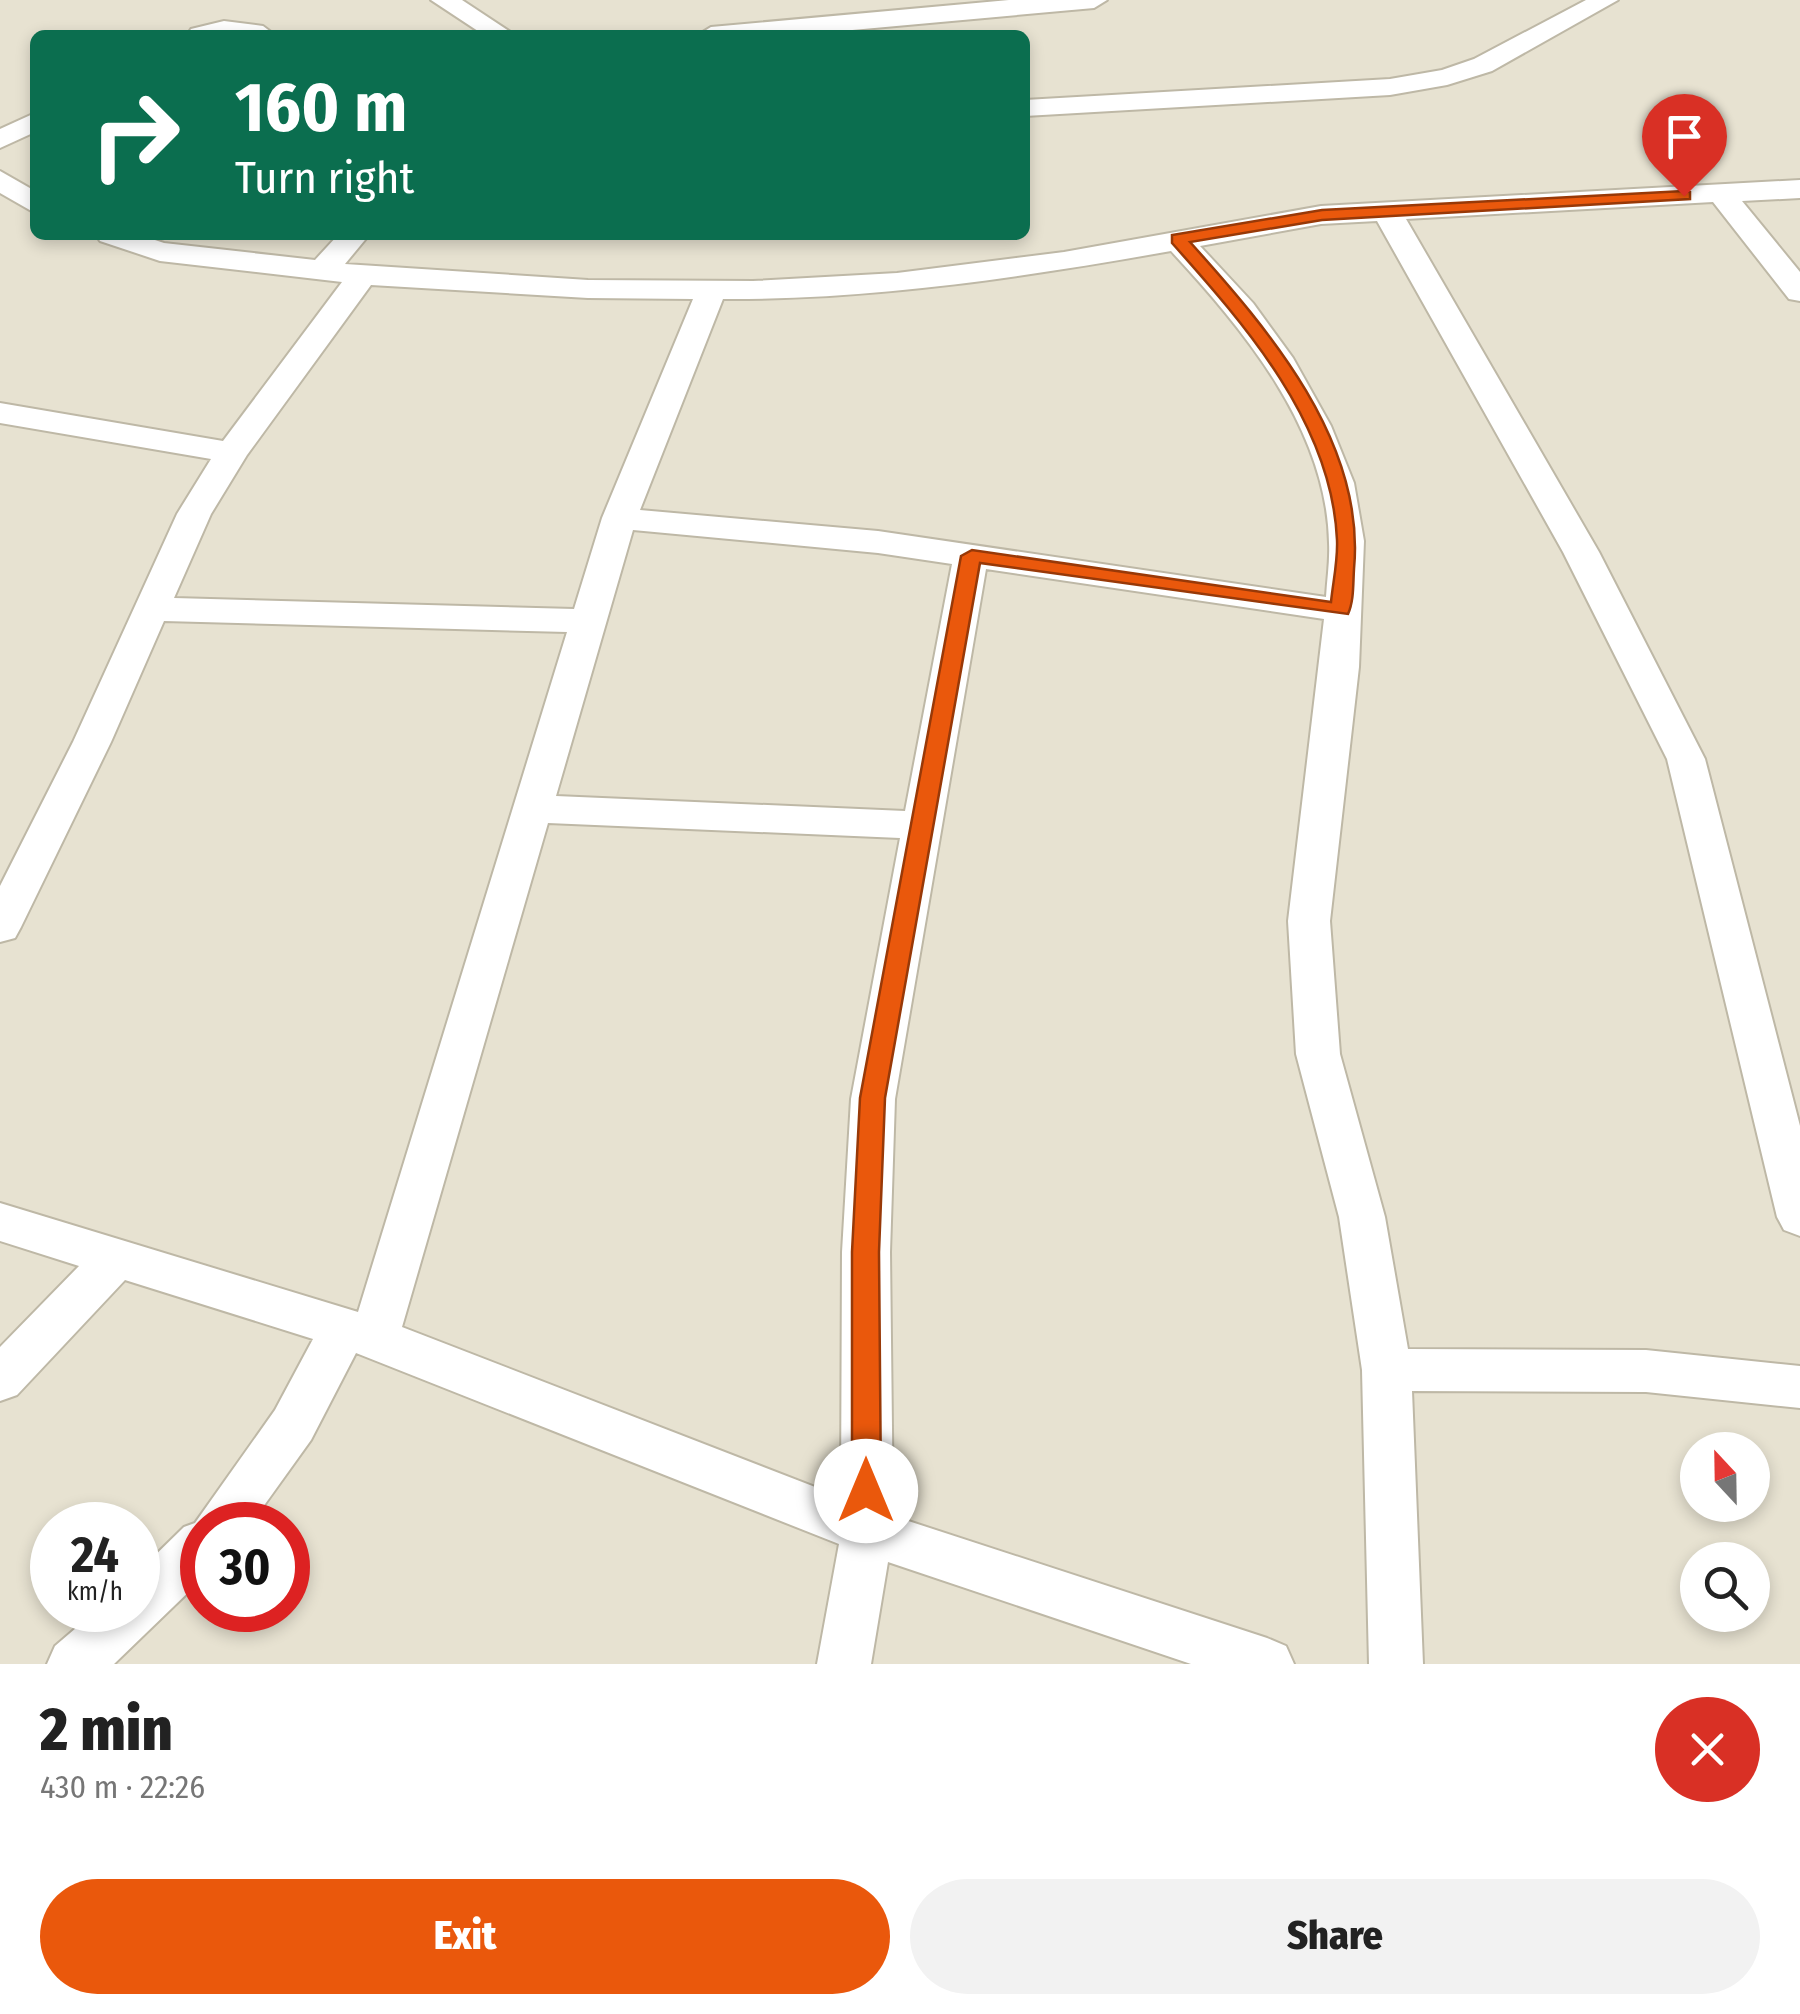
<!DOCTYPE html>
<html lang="en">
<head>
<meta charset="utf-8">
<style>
	body { margin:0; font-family:"Fira Sans Condensed",sans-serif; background:#f2f2f2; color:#222; height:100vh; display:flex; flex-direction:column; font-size:38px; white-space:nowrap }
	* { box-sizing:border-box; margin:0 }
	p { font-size:32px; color:#767676 }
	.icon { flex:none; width:55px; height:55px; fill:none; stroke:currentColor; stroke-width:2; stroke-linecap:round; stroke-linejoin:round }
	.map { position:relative; height:1664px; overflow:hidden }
	.details { display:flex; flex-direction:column; background:#fff; flex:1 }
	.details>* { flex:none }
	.guide { position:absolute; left:30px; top:30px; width:1000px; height:210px; border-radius:15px; box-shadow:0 5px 15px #0003; background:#0b6e4f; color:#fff; overflow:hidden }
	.needle { width:65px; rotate:338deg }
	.fabs { position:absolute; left:1680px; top:1432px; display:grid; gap:20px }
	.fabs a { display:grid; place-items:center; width:90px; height:90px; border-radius:50%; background:#fff; box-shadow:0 5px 15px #0003; font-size:50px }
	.speed { position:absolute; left:30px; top:1502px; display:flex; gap:20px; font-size:50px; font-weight:700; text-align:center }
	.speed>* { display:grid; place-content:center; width:130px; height:130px; border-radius:50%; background:#fff; box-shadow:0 5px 15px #0003; line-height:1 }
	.speed small { font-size:25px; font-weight:400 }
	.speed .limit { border:15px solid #d22; background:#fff; color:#111 }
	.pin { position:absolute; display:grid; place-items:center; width:85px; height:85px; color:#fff; margin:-102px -42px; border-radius:50% 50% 50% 0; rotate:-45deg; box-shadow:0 0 10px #0007 }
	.pin .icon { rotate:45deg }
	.me { position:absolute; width:110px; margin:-55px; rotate:0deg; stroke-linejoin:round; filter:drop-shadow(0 0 8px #0008) }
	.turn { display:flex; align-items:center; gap:35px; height:210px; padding:0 40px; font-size:45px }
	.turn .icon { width:130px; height:130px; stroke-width:2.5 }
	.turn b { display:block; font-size:70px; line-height:85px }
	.round { display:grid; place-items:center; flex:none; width:105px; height:105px; border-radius:52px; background:#f2f2f2 }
	.summary { display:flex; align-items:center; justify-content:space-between; height:170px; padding:0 40px }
	h1 { font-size:60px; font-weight:800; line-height:75px }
	.primary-button { display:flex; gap:20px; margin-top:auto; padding:20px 40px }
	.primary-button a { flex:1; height:115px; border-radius:60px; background:#ea580c; color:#fff; font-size:40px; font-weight:800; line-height:115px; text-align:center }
	.primary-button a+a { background:#f2f2f2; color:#222 }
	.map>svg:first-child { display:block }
	.residential { fill:#e7e2d1; fill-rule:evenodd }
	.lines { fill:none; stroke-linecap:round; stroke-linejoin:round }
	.minor-casing { stroke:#beb8a6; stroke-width:4 }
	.minor { fill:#fff; fill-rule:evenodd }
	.route { fill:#ea580c; stroke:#983908; stroke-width:2.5 }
</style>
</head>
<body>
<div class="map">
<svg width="1800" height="1664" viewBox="0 0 1800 1664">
	<rect width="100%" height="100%" fill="#f3efe4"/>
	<path class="residential" d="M 0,0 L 1800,0 L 1800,1664 L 0,1664 ZM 35,35 L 1025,35 L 1025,235 L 35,235 ZM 1698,1450 L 1752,1450 L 1752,1505 L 1698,1505 ZM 52,1525 L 138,1525 L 138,1610 L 52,1610 ZM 202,1525 L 288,1525 L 288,1610 L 202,1610 ZM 1698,1560 L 1752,1560 L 1752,1615 L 1698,1615 Z"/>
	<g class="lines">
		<defs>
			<path id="minor" d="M 431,0 L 462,0 L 515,35 L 484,35 Z
				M 1009,0 L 1107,0 L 1094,8 L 797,35 L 698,35 L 711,27 Z
				M 1586,0 L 1618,0 L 1492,71 L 1447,85 L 1390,95 L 1025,116 L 1025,100 L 1390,79 L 1442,70 L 1474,59 Z
				M 224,21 L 263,26 L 275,35 L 187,35 L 191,29 Z
				M 35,113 L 35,132 L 0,148 L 0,129 Z
				M 0,171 L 35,191 L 35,213 L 0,193 Z
				M 1800,180 L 1800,198 L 1742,201 L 1800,272 L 1800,301 L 1789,299 L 1713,202 L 1406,219 L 1599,552 L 1705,759 L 1800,1126 L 1800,1236 L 1784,1230 L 1777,1217 L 1667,759 L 1563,552 L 1377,221 L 1321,224 L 1200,246 L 1253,303 L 1293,358 L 1331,426 L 1354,483 L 1364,541 L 1359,667 L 1330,921 L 1340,1054 L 1385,1217 L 1408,1349 L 1646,1350 L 1800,1366 L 1800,1408 L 1646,1392 L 1412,1391 L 1423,1664 L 1369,1664 L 1362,1370 L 1339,1217 L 1296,1054 L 1288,921 L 1324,619 L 986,569 L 895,1099 L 890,1252 L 893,1516 L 1267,1638 L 1286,1646 L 1294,1664 L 1191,1664 L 888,1562 L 871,1664 L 817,1664 L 839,1544 L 356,1353 L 311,1440 L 250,1525 L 202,1525 L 202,1579 L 114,1664 L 47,1664 L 55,1646 L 97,1610 L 138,1610 L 138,1572 L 184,1527 L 195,1523 L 275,1410 L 313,1339 L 125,1280 L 17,1395 L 0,1401 L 0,1347 L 79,1266 L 0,1241 L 0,1203 L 358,1312 L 567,632 L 164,621 L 111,742 L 21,927 L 15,938 L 0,942 L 0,886 L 73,742 L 177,514 L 211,459 L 0,423 L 0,403 L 223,441 L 342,282 L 160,261 L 100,241 L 96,235 L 140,235 L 164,243 L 315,260 L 338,235 L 369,235 L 345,264 L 588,280 L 753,281 L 897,273 L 1064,252 L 1321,206 ZM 1171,251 C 1244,330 1327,429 1329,543 C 1330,561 1327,579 1326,597 L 878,531 L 640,510 L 723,299 C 874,300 1024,277 1171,251 ZM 371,285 L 588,298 L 693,299 L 602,518 L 574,609 L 174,598 L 211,514 L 247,455 ZM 633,530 L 878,553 L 952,564 L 905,811 L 556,796 ZM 548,823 L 900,838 L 851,1099 L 842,1252 L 841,1497 L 402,1327 Z"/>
		</defs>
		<use href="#minor" class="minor-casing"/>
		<use href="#minor" class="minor"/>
	</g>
	<path class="route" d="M 1684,191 L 1690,192 L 1690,199 L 1322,220 L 1190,242 C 1269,330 1366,442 1354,569 C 1353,584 1354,601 1348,614 L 980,563 L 885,1098 L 879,1252 L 881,1491 L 877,1500 L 866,1504 L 856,1500 L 852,1491 L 852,1252 L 860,1098 L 961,556 L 972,550 L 1331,602 C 1333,582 1338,560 1337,540 C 1332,423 1245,325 1172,243 L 1172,235 L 1322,210 Z"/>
</svg>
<div class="fabs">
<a><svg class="needle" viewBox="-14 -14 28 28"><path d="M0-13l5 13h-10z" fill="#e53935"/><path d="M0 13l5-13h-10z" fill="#767676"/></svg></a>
<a><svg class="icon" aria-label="search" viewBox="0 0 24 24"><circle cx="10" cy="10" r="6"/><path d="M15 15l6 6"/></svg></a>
</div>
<div class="speed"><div>24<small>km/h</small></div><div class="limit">30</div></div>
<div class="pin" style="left:1684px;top:196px;background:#d93025"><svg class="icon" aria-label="arrive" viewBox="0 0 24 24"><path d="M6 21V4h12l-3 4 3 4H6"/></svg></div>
<svg class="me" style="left:866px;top:1491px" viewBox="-20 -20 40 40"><circle r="19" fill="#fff"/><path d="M0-13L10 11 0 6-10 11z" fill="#ea580c"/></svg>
<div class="guide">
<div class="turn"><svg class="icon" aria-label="right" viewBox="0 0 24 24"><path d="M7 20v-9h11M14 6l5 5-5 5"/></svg><div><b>160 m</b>Turn right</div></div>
</div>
</div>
<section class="details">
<div class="summary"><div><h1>2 min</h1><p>430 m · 22:26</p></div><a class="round" style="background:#d93025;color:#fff"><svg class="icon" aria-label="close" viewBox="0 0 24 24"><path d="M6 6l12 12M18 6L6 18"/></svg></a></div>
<div class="primary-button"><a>Exit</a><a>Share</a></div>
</section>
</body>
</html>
